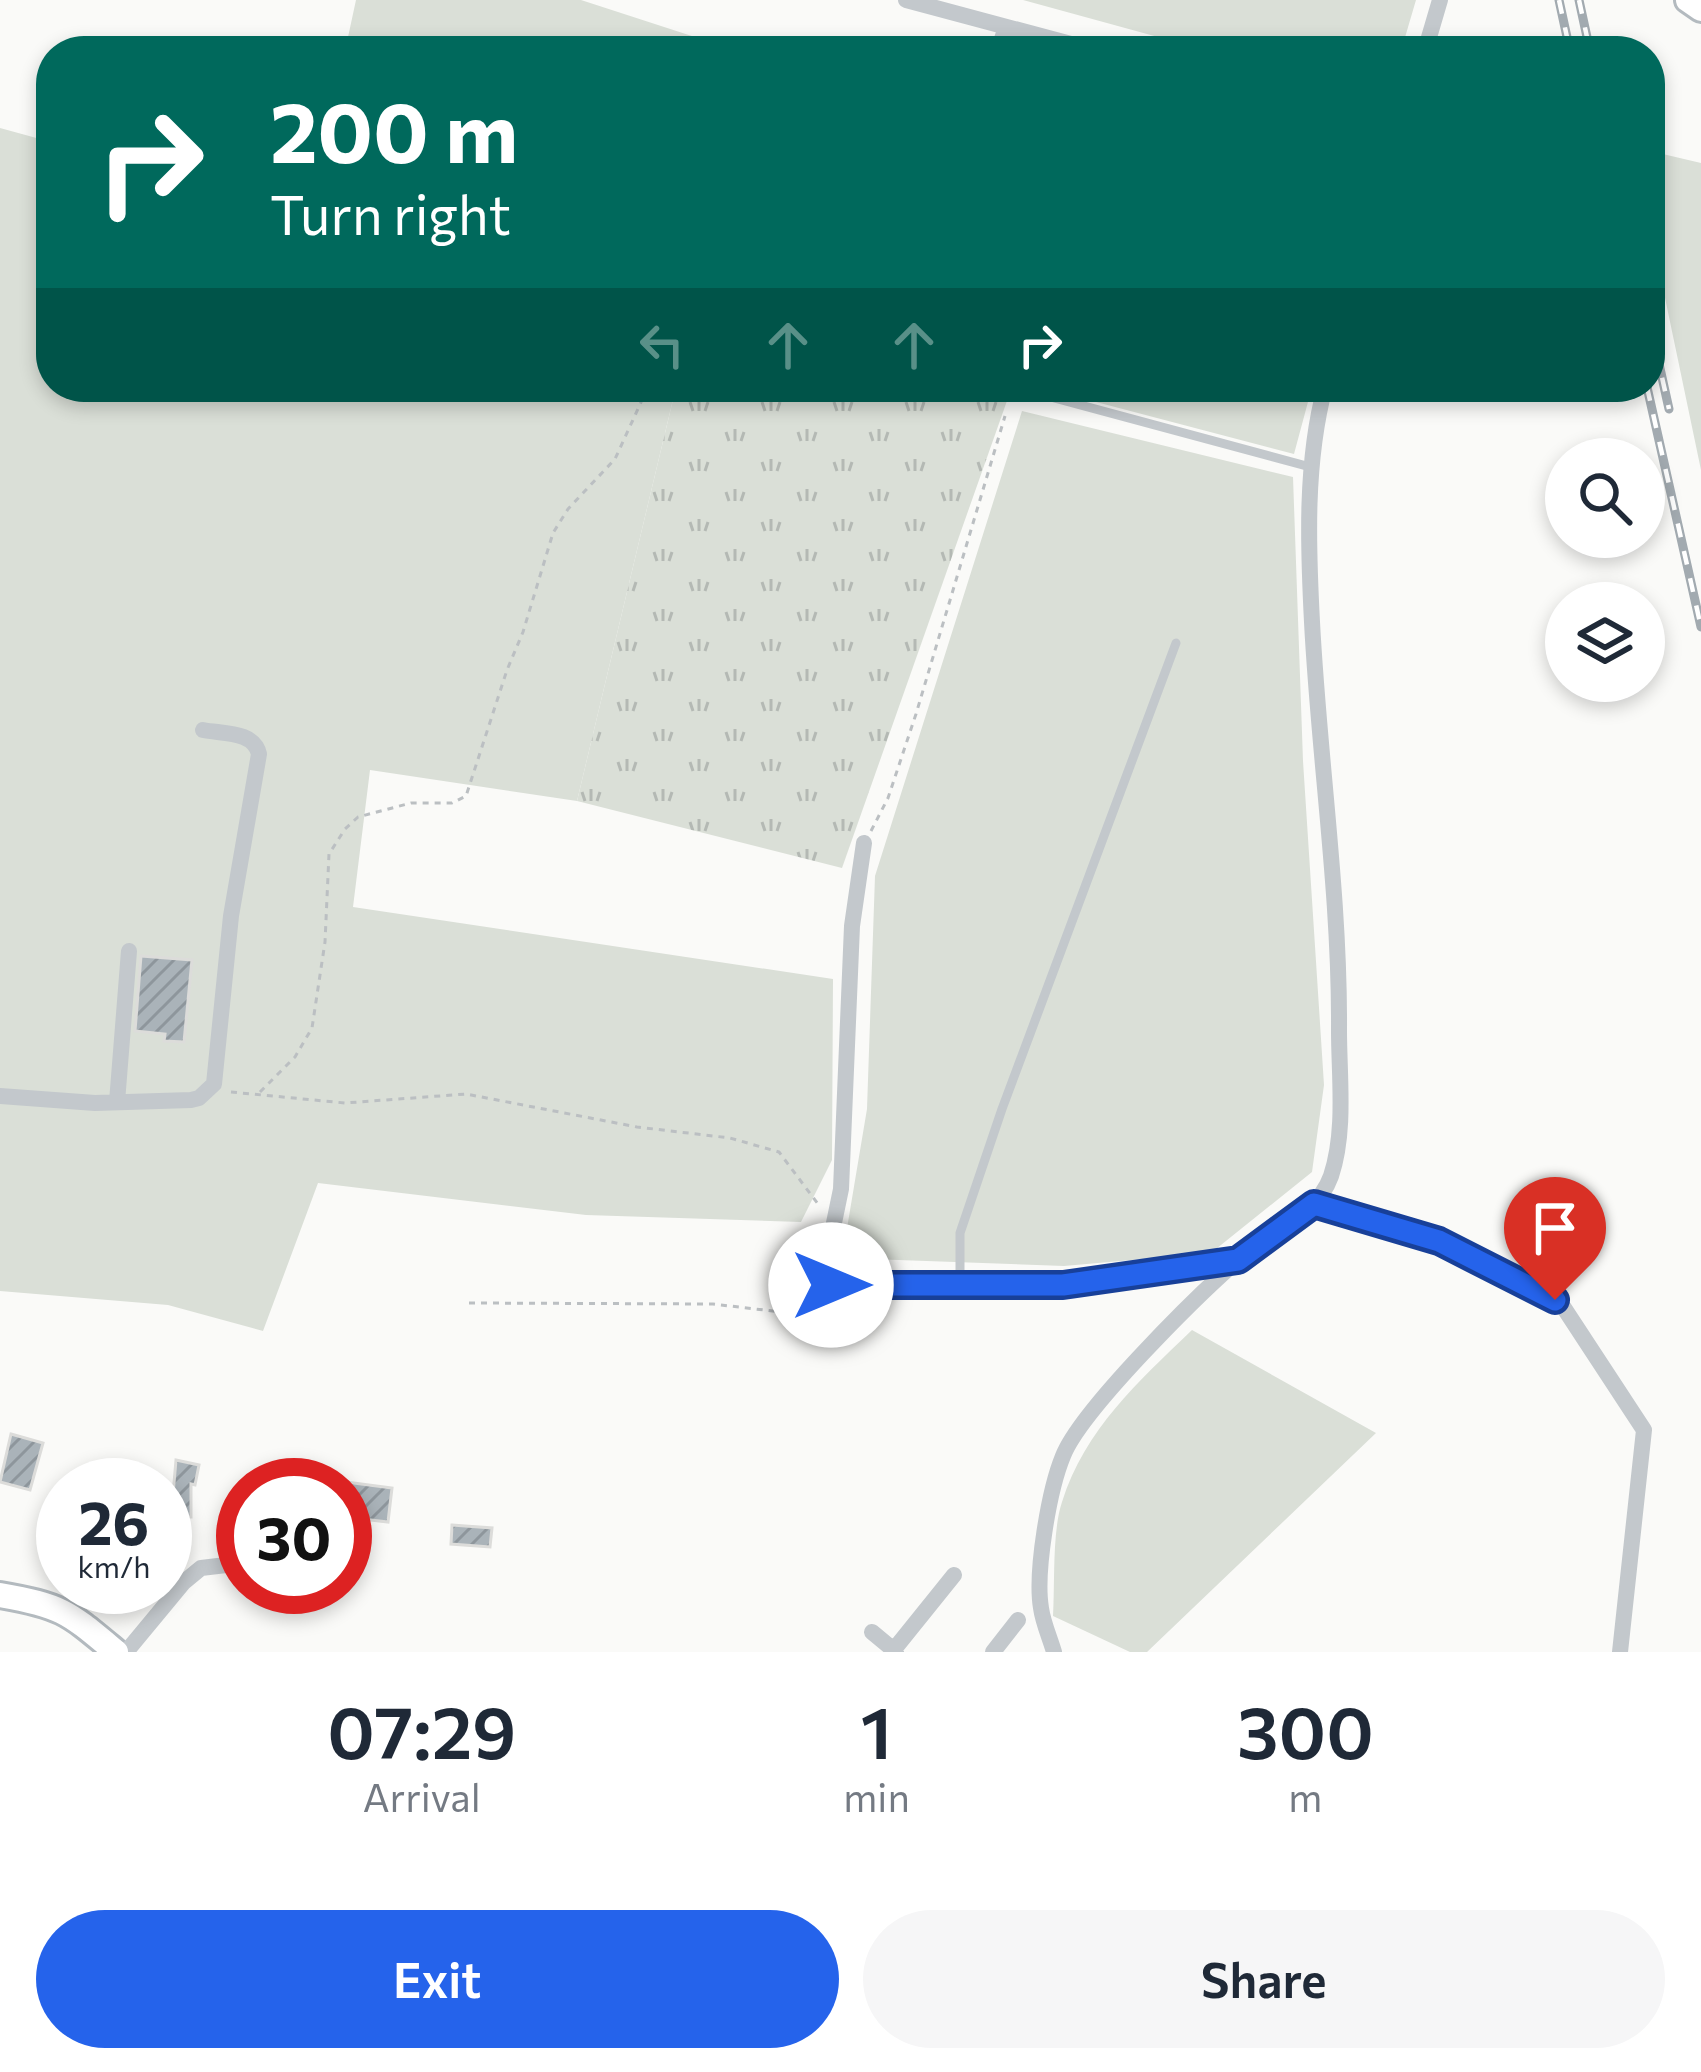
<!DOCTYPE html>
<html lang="en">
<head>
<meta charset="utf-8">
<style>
	body { margin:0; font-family:Commissioner,sans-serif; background:#f6f6f7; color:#1f2937; height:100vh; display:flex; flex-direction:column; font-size:45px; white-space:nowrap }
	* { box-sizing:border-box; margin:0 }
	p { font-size:39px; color:#747a83 }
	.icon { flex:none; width:66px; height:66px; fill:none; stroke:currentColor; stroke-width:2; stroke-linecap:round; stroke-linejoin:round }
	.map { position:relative; height:1652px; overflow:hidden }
	.panel { display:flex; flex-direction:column; background:#fff; flex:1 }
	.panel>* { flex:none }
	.hud { position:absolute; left:36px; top:36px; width:1629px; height:366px; border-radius:48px; box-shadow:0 6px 18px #0003; background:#00695c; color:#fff; overflow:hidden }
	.fabs { position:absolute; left:1545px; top:438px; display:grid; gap:24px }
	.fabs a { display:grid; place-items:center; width:120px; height:120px; border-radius:50%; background:#fff; box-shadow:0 6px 18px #0003; font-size:60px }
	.speed { position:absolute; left:36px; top:1458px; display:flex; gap:24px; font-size:60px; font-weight:700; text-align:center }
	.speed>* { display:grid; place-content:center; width:156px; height:156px; border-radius:50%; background:#fff; box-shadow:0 6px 18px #0003; line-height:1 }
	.speed small { font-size:30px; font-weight:400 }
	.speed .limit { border:18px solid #d22; background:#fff; color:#111 }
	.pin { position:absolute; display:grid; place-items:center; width:102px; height:102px; color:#fff; margin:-123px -51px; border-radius:50% 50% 50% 0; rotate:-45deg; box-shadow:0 0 12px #0007 }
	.pin .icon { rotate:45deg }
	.me { position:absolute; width:132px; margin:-66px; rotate:90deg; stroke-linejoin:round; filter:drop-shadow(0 0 9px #0008) }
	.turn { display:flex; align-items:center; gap:42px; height:252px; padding:0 36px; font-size:54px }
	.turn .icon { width:156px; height:156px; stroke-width:2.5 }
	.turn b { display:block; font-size:84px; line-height:102px }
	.lanes { display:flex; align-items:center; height:114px; padding:0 36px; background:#0003; justify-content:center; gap:60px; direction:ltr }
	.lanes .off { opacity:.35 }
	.eta { display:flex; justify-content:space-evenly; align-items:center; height:204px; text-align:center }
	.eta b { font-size:72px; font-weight:600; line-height:84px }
	.button { display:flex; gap:24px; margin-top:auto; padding:24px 36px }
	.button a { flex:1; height:138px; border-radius:72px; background:#2563eb; color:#fff; font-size:48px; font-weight:600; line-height:138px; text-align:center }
	.button a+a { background:#f6f6f7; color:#1f2937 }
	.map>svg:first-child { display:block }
	.grass { fill:#dadfd7 }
	.park { fill:url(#park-tufts) }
	.building { fill:url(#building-hatch); stroke:#dcdcda; stroke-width:3 }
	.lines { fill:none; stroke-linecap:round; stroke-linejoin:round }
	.secondary-casing { stroke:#b3babf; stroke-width:30 }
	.path { stroke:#bbbfc2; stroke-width:3; stroke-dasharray:6 6; stroke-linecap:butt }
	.lane { stroke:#c3c8cc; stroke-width:9 }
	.street { stroke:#c3c8cc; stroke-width:16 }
	.secondary { stroke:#fff; stroke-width:24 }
	.rail-casing { stroke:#a2aab0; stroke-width:9 }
	.rail { stroke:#fff; stroke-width:4.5; stroke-dasharray:14; stroke-linecap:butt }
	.route-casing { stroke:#184099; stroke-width:30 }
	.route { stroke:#2563eb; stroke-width:21 }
</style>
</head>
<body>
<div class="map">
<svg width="1701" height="1652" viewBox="0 0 1701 1652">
	<defs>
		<pattern id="park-tufts" width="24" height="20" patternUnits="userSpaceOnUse" patternTransform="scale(3)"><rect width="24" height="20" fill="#dadfd7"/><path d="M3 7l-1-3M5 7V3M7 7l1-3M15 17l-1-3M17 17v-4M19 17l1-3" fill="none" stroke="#b4b9b4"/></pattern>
		<pattern id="building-hatch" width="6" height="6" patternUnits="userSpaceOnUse" patternTransform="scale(3)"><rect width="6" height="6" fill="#aab3b9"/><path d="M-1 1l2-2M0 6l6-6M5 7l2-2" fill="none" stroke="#8e969c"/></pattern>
	</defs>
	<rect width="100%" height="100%" fill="#fafaf8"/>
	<path class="grass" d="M 356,0 L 581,0 L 738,51 L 345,51 Z
		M 1023,0 L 1416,0 L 1401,51 L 1209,51 Z
		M 0,128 L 51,142 L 51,387 L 676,387 L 577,801 L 370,770 L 353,907 L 833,979 L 832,1160 L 801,1222 L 586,1215 L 318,1183 L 263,1331 L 168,1305 L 0,1291 Z
		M 1650,151 L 1701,163 L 1701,470 L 1650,226 Z
		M 1039,387 L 1312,387 L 1294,454 Z
		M 1022,411 L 1293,477 L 1303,761 L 1324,1085 L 1312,1172 L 1211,1253 L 1064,1266 L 842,1258 L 867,1109 L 875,876 Z
		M 1192,1330 L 1376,1433 L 1147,1652 L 1130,1652 L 1053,1616 C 1055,1583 1052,1532 1062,1502 C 1085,1429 1138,1382 1192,1330 Z"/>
	<path class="park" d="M 676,387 L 963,387 L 1008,398 L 842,868 L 577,801 Z"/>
	<path class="building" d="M 141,956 L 192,960 L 184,1042 L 164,1041 L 165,1034 L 135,1031 Z
		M 11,1434 L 43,1443 L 30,1490 L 0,1482 Z
		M 176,1460 L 199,1465 L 195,1485 L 191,1484 L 191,1517 L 171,1517 Z
		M 346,1482 L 392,1488 L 388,1522 L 345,1517 Z
		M 452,1525 L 492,1528 L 490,1547 L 451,1544 Z"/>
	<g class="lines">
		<defs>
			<path id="secondary" d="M 1688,0 L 1701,9
				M 0,1595 C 63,1606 68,1612 116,1652"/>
		</defs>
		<use href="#secondary" class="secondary-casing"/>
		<path class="path" d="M 871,831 L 888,798 L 916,714 L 1005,416
			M 231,1092 L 345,1103 L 466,1094 L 637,1127 L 730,1138 L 779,1152 L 818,1204
			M 260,1092 L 295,1057 L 312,1028 L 325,942 L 329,854 L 345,829 L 358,817 L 411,803 L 452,803 L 466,796 L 507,670 L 523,632 L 553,533 L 568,509 L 615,459 L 648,387
			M 469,1303 L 713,1304 L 781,1312 L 800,1306 L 814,1293"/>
		<path class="lane" d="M 1014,387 L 1314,468
			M 960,1283 L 960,1233 L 1002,1109 L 1176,643"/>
		<path class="street" d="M 906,0 L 1097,51
			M 998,51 L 1006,27
			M 1425,51 L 1440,0
			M 864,843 L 852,926 L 841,1189 L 823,1276 L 826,1282 L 1063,1285 L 1238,1260
			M 0,1096 L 95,1103 L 191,1100 L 199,1098 L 214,1084 L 231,916 L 259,754 C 254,731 223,734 203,730
			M 117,1102 L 129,951
			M 1314,1204 L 1439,1241 L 1540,1290 L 1564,1308 L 1644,1430 L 1620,1652
			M 872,1632 L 896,1652
			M 126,1652 L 184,1582 L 201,1568 L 243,1563
			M 892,1652 L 954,1575
			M 993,1652 L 1018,1620
			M 1054,1652 C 1050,1638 1043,1623 1041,1608 C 1035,1572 1049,1490 1063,1456 C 1081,1410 1198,1295 1238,1260 C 1269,1234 1317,1216 1331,1176 C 1346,1131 1339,1077 1339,1031 C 1340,894 1319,759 1312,622 C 1308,545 1305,462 1325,387"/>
		<use href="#secondary" class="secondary"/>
		<defs>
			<path id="rail" d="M 1559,0 L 1570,51
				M 1579,0 L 1590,51
				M 1650,323 L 1669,409
				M 1647,387 L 1701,627"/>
		</defs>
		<use href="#rail" class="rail-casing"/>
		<use href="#rail" class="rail"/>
	</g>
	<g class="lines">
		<defs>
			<path id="route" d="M 831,1285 L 1063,1285 L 1238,1260 L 1314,1204 L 1439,1241 L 1555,1300"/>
		</defs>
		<use href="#route" class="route-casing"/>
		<use href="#route" class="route"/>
	</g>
</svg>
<div class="fabs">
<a><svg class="icon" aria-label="search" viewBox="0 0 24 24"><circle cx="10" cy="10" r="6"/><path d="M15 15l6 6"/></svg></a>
<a><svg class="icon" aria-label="layers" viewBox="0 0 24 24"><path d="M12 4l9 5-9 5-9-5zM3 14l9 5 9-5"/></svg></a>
</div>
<div class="speed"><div>26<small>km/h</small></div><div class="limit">30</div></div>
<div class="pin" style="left:1555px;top:1300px;background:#d93025"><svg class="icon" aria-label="arrive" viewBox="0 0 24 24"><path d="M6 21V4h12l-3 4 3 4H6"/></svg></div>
<svg class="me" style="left:831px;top:1285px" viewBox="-20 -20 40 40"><circle r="19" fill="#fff"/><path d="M0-13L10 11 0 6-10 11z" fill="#2563eb"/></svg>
<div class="hud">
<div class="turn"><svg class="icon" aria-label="right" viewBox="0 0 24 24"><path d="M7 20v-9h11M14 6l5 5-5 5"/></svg><div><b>200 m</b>Turn right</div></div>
<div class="lanes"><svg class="icon off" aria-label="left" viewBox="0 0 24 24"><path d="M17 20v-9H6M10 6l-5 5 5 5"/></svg><svg class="icon off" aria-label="ahead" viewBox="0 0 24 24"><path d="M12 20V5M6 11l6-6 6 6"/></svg><svg class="icon off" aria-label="ahead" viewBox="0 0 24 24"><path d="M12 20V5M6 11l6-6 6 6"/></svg><svg class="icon" aria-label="right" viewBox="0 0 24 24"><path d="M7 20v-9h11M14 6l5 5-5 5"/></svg></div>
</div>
</div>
<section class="panel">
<div class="eta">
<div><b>07:29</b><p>Arrival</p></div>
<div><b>1</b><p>min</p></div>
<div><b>300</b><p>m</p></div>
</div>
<div class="button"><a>Exit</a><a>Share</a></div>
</section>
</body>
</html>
